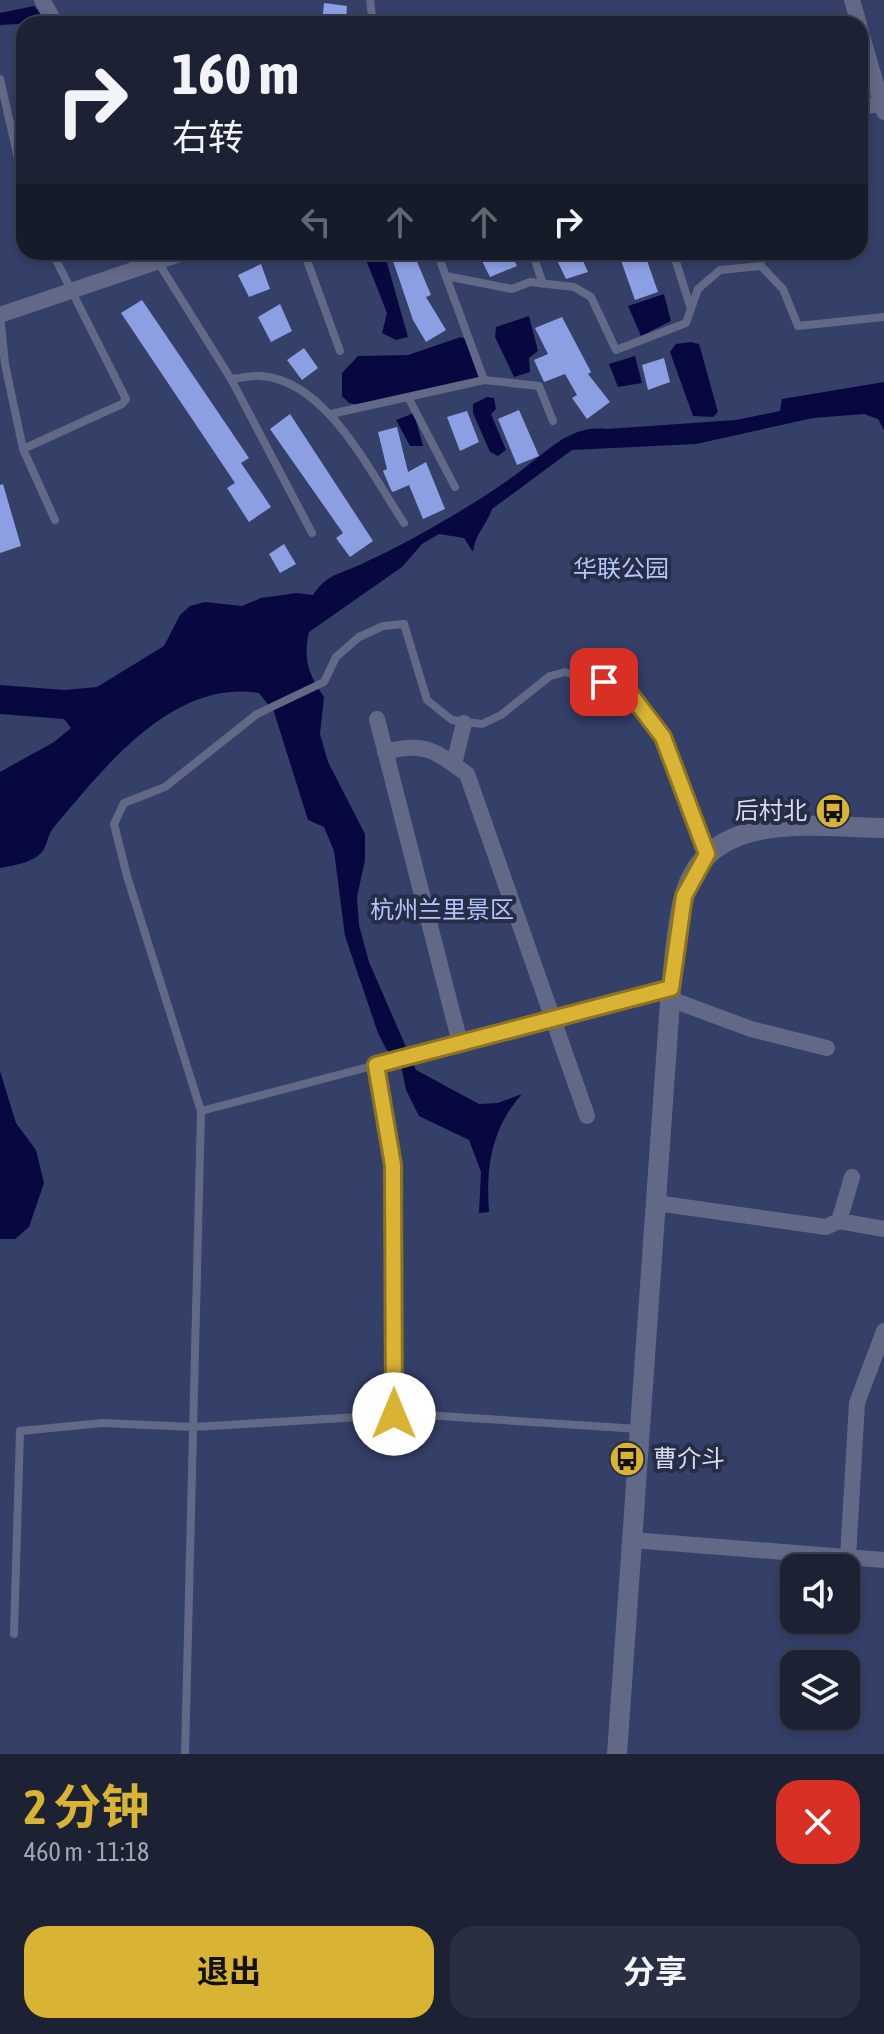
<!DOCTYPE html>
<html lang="zh">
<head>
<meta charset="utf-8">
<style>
	body { margin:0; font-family:"Asap Condensed","Noto Sans SC",sans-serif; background:#292f40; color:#f1f3f6; height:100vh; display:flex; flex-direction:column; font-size:30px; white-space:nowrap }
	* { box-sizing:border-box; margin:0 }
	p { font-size:26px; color:#a0a4ac }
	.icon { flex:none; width:44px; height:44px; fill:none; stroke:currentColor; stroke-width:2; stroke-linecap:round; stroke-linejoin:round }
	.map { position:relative; height:1754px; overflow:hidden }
	.panel { display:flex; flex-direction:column; background:#1c2234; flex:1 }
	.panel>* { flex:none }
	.banner { position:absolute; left:16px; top:16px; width:852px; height:244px; border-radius:24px; box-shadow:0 4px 12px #0003,0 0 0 2px #3a3f4f; background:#1c2234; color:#f1f3f6; overflow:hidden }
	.controls { position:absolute; left:780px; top:1554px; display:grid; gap:16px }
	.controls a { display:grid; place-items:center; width:80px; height:80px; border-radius:16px; background:#1c2234; box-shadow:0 4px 12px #0003,0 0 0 2px #3a3f4f; font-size:40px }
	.pin { position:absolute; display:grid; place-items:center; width:68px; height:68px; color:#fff; margin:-34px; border-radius:16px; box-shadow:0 4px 12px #0006 }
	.me { position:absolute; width:88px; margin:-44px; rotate:0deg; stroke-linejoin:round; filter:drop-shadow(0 0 6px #0008) }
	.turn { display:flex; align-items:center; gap:28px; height:168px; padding:0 24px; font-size:36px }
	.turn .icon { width:104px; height:104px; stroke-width:2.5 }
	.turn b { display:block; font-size:56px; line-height:68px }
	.lanes { display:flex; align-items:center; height:76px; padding:0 24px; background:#0003; justify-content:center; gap:40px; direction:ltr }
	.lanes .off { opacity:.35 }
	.round { display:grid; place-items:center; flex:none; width:84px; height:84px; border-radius:24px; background:#292f40 }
	.overview { display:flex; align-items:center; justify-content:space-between; height:136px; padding:0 24px }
	h1 { font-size:48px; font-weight:700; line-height:60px; color:#d9b334 }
	.action { display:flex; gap:16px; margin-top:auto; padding:16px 24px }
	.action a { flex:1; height:92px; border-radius:24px; background:#d9b334; color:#111; font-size:32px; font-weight:700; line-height:92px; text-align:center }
	.action a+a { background:#292f40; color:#f1f3f6 }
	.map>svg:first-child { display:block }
	.green { fill:#354069; fill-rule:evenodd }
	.water { fill:#080840 }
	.building { fill:#8c9fe3 }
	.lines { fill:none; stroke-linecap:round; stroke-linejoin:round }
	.lane { stroke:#616986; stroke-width:8 }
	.street { stroke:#616986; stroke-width:16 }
	.secondary { stroke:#616986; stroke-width:20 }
	.route-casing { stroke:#8d7422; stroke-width:20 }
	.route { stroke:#d9b334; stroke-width:14 }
	.labels { text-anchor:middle; stroke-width:8; stroke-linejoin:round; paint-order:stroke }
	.park-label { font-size:24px; fill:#b4c5fb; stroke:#262d46 }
	.poi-label { font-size:24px; fill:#d6dcec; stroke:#262d46; text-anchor:end }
</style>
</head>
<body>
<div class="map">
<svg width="884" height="1754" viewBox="0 0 884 1754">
	<rect width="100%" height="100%" fill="#262d46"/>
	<path class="green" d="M 0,0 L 884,0 L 884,1754 L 0,1754 ZM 24,24 L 860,24 L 860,252 L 24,252 ZM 794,1568 L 846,1568 L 846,1620 L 794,1620 ZM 794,1664 L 846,1664 L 846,1716 L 794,1716 Z"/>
	<path class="water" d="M 34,6 L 41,15 L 18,24 L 0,25 L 0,13 Z
		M 363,252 L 384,252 L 408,337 L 396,340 L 382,333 L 387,313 Z
		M 664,294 L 671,321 L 641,336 L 628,306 Z
		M 529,316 L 538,351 L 529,358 L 530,372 L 514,377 L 495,337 L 496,327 Z
		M 461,337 L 467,340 L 480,379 L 359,405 L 349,403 L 342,396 L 342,373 L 358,356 L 408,355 Z
		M 691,342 L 699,344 L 718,412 L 713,417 L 693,416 L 670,352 L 676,344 Z
		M 635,356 L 642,383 L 618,387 L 609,364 Z
		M 884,382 L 884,430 L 878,419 L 864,414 L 813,418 L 696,444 L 572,450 L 492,509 C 486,526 475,534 473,552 L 464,538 L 439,534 L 422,544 L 402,567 L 309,632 C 303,659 308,674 324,697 L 320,734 L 328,762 L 365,834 L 365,860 L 357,897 L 359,925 L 369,962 L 416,1070 L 479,1104 L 498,1103 L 522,1094 C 491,1129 486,1167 489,1212 L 479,1213 L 481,1172 L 469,1140 L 419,1116 L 406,1090 L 401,1065 L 386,1049 L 378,1033 L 345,936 L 334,851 L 324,827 L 308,820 L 274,712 L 259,693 C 172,679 104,768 54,827 C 48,834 48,842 44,849 C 35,863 15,865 0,868 L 0,772 L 54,742 L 71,728 L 64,719 L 0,714 L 0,685 L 65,690 L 97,687 L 164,646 L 180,615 L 190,606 L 205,602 L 242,606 L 261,598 L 297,593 L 313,595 C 326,575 337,575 357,566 C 407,544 485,499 527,466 C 553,446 573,425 607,429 L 736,420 L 780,411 L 782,399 Z
		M 487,397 L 494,398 L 496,409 L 491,414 L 506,450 L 498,456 L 490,452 L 473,413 L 473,404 Z
		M 414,413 L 423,446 L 410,446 L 396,420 Z
		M 0,1071 L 16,1123 L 36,1150 L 44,1183 L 29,1227 L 15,1239 L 0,1239 Z"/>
	<path class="building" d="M 324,3 L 347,6 L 346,24 L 322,24 Z
		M 390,252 L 413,252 L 431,295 L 426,297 L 446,330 L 426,342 L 413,320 Z
		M 492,252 L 510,252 L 517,266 L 490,277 L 480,257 Z
		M 553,252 L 579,252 L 588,272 L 566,279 Z
		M 627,252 L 644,252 L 658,292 L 635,300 L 619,255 Z
		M 261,264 L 270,289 L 249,297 L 238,275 Z
		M 142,300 L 249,458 L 241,463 L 271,507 L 249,522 L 227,488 L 235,483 L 121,313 Z
		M 280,304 L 292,331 L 271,342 L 258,317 Z
		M 562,317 L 591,372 L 588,374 L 610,402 L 587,419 L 572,398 L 577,395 L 565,374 L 544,382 L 534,360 L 548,354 L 535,328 Z
		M 304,348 L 318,368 L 302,380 L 287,360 Z
		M 664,358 L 670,382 L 648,390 L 642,365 Z
		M 519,410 L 539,456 L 517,465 L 498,419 Z
		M 467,411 L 479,442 L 460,451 L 447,417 Z
		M 290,414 L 373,541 L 350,557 L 336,538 L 343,533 L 270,429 Z
		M 397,427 L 408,472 L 426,462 L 445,509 L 423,519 L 409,485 L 393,492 L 391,490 L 383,471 L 387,469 L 378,432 Z
		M 3,484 L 21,546 L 0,553 L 0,485 Z
		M 284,544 L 296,564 L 280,573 L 269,554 Z"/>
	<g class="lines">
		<path class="lane" d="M 370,0 L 373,24
			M 438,24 L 456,20
			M 0,79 L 24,185
			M 304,252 L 340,351
			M 437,252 L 484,380
			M 532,252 L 543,284
			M 673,252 L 690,306
			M 759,252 L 761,266 L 783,289 L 798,326 L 884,317
			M 158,262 L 231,379 L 312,533
			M 446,276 L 512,289 L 530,282 L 574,287 L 591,297 L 616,350 L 686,323 L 698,289 L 720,270 L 761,266
			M 0,315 L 5,364 L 23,449 L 55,520
			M 231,379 C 241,378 253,375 262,376 C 328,382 371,474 404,523
			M 408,397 L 455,487
			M 331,414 L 484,380 L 539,386 L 553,421
			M 23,449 L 122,404 L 126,399 L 52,252
			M 201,1111 L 668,988
			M 14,1634 L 20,1431 L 103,1423 L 194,1427 L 409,1414 L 639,1429
			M 185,1754 L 201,1111 L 127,876 L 114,824 L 124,803 L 165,787 L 257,714 L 324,682 L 336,657 L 359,637 L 383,626 L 404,624 L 427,700 L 452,720 L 482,724 L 501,715 L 550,676 L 565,672 L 628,691 L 663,737 L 707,854"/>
		<path class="street" d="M 42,0 L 56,24
			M 852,0 L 859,24
			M 860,29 L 884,112
			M 860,108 L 882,103
			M 0,315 L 186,252
			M 377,719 L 460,1043
			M 385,752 C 425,741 435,751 467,774 L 587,1116
			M 454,764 L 464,723
			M 670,999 L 751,1029 L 827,1048
			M 376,1065 L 393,1165 L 394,1414
			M 656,1203 L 826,1227 L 839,1221 L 884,1229
			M 839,1221 L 852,1177
			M 632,1540 L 884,1560
			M 848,1558 L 857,1403 L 884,1331"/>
		<path class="secondary" d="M 617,1754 L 671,988 C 675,958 676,925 684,897 C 707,808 815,827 884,828"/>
	</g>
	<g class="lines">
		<defs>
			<path id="route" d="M 394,1414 L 393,1165 L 376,1065 L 671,988 L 684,896 L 707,854 L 663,737 L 628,691 L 604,682"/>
		</defs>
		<use href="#route" class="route-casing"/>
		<use href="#route" class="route"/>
	</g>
	<defs>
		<symbol id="bus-disc" viewBox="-11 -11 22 22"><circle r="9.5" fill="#d9b334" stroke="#262d46"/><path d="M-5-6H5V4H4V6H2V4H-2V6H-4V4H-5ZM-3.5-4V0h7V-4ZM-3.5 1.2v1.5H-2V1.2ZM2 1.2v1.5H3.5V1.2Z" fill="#111"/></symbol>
	</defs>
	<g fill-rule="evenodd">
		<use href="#bus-disc" x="813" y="791" width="40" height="40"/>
		<use href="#bus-disc" x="607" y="1439" width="40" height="40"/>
	</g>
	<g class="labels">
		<g class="park-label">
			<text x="621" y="577">华联公园</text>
			<text x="442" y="918">杭州兰里景区</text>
		</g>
		<g class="poi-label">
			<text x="807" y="819">后村北</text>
			<text x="653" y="1467" text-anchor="start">曹介斗</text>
		</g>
	</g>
</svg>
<div class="controls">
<a><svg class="icon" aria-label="sound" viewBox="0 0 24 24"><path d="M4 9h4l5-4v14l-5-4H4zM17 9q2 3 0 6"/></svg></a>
<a><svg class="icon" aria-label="layers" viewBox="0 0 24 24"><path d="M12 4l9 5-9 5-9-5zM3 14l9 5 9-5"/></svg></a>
</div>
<div class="pin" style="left:604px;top:682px;background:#d93025"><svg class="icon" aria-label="arrive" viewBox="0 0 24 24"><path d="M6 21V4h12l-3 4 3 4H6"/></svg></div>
<svg class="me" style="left:394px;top:1414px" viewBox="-20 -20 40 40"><circle r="19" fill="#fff"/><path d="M0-13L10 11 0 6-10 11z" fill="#d9b334"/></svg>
<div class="banner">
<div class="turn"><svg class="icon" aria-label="right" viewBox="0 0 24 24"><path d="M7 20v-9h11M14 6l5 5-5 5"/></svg><div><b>160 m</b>右转</div></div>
<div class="lanes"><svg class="icon off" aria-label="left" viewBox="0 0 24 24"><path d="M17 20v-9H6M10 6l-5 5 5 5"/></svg><svg class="icon off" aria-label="ahead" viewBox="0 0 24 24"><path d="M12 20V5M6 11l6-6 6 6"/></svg><svg class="icon off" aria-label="ahead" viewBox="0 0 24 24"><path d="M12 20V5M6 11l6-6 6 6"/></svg><svg class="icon" aria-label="right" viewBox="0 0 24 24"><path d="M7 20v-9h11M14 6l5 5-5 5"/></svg></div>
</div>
</div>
<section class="panel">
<div class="overview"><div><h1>2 分钟</h1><p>460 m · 11:18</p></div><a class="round" style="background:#d93025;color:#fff"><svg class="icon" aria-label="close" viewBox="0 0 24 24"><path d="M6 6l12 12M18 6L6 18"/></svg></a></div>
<div class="action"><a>退出</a><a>分享</a></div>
</section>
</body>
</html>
